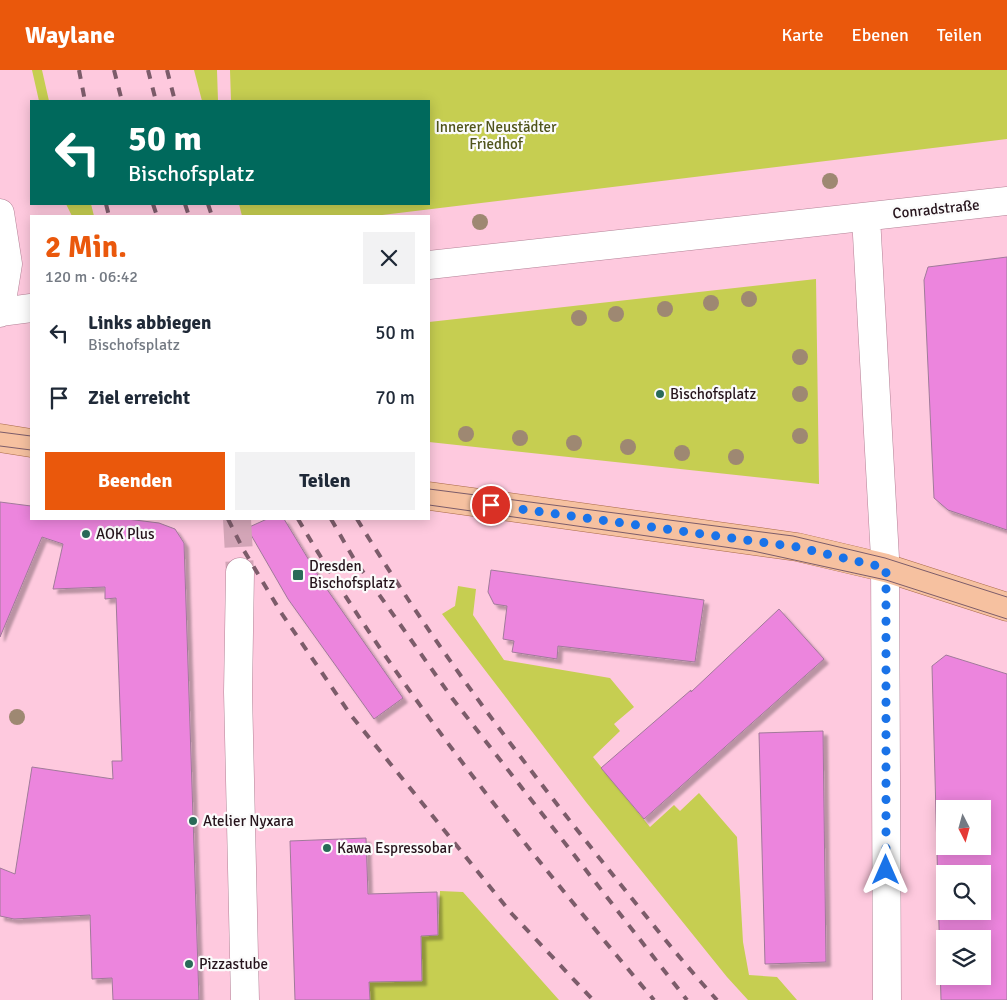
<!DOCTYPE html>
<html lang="de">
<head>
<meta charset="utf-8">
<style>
	body { margin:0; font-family:Signika,sans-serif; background:#f2f2f3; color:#1f2937; height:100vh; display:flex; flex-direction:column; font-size:19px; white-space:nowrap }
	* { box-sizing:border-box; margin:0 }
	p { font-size:16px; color:#747a83 }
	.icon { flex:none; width:28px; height:28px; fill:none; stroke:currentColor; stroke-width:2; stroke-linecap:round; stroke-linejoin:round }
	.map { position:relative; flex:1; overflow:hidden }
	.side { position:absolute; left:30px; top:145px; width:400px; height:305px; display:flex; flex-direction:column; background:#fff; border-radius:0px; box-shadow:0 2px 12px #0003 }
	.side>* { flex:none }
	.banner { position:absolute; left:30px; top:30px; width:400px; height:105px; border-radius:0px; box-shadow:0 2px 12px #0003; background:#00695c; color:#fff; overflow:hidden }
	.needle { width:32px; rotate:174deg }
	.tools { position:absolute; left:936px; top:730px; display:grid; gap:10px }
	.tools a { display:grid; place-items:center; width:55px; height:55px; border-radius:0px; background:#fff; box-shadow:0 2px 12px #0003; font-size:25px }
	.pin { position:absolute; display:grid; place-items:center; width:42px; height:42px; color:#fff; margin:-21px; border:2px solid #fff; border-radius:50%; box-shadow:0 1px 5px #0007 }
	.me { position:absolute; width:55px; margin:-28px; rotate:0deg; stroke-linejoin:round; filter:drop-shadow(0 0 4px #0008) }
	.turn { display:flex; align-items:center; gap:18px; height:105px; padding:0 15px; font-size:22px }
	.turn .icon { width:65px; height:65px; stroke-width:2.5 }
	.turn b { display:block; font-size:35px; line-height:42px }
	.round { display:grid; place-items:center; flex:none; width:52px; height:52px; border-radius:0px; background:#f2f2f3 }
	.head { display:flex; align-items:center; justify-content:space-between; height:85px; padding:0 15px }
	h1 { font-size:30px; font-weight:700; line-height:38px; color:#ea580c }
	.cta { display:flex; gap:10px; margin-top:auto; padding:10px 15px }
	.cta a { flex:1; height:58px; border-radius:0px; background:#ea580c; color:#fff; font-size:20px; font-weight:700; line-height:58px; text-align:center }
	.cta a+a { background:#f2f2f3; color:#1f2937 }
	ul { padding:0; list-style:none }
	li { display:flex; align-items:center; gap:15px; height:65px; padding:0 15px }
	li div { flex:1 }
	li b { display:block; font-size:19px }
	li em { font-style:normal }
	header { display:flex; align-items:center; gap:30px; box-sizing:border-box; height:70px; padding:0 25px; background:#ea580c; color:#fff }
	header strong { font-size:24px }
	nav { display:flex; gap:28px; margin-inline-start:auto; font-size:18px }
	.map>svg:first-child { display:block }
	.green { fill:#c6ce51 }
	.building { fill:#ec85dd; stroke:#a17a9a; fill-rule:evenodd; filter:url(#shadow) }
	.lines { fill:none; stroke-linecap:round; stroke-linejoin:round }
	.minor-tunnel { stroke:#d3a5b7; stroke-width:28; stroke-dasharray:28 14; stroke-linecap:butt }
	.minor-casing { stroke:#b38296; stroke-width:29 }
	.major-casing { stroke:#a96a48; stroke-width:29 }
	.minor { stroke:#fff; stroke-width:28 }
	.major { stroke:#f6c1a0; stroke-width:28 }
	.tram { stroke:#7c5c6a; stroke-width:1 }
	.rail { stroke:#7c5c6a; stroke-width:4; stroke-dasharray:9 9; stroke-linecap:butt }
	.tree { fill:#9e8872 }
	.route { stroke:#1a73e8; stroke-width:9; stroke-dasharray:0 16.2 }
	.poi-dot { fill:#296a58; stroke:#fbfbfb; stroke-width:2 }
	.labels { text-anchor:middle; stroke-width:4.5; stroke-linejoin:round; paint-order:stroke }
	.park-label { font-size:15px; fill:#4f531a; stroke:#fbfbfb }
	.street-label { font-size:15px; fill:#26141c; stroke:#fbfbfb }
	.poi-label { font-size:15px; fill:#26141c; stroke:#fbfbfb; text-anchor:start }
</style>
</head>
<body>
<header>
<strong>Waylane</strong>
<nav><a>Karte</a><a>Ebenen</a><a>Teilen</a></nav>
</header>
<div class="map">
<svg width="1007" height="930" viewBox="0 0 1007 930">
	<defs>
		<filter id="shadow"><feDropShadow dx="4.5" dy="4.5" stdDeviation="1" flood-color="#0004"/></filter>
	</defs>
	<rect width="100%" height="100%" fill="#fec9de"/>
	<path class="green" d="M 32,0 L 42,0 L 49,31 L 39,31 Z
		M 194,0 L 217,0 L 218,31 L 202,31 Z
		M 230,0 L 1007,0 L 1007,69 L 374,146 L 242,146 L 239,134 L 429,134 L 429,31 L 231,31 Z
		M 66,134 L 91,134 L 94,146 L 72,146 Z
		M 816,209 L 819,414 L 429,372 L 429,252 Z
		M 458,516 L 476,519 L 473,545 L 504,590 L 610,608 L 634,637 L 614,654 L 620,661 L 593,687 L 650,757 L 674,735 L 680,741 L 699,723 L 737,767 L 743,872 L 749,905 L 777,907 L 797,930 L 748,930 L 727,907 L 586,732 L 442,544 L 455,536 Z
		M 440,821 L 463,822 L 559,930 L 370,930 L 369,912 L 422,910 L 421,866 L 438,865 Z"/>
	<path class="building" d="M 1007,187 L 1007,460 L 948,440 L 934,428 L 924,210 L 928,197 Z
		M 0,432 L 31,436 L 31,449 L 127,449 L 159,453 L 175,459 L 184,473 L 199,930 L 113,930 L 112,908 L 92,909 L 90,845 L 14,849 L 0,846 L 0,798 L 15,804 L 32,697 L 113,709 L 112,691 L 122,691 L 116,528 L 105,529 L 105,517 L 53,519 L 63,474 L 42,467 L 0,567 Z
		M 267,449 L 284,449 L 324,515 L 403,628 L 374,649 L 288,529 L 247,458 Z
		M 491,500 L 704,530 L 695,592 L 558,576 L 557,589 L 512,582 L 514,571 L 503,569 L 507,536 L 494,534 L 488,522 Z
		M 779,539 L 824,589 L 644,749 L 601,698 L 691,620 L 691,622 Z
		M 946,585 L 1007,604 L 1007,930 L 941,930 L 932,596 ZM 945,739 L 982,739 L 982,776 L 945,776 ZM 945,804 L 982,804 L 982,841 L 945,841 ZM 945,869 L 982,869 L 982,906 L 945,906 Z
		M 823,661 L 826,892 L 765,894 L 759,663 Z
		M 366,768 L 368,824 L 437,822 L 438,865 L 421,866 L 422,911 L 369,912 L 370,930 L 295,930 L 290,771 Z"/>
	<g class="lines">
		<path class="minor-tunnel" d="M 237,449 L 240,502"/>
		<defs>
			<path id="minor" d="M 0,143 L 8,194 L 0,243
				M 866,147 L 885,488 L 887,930
				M 429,195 L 1007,131
				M 0,242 L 31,238
				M 240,502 L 238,622 L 245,930"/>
			<path id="major" d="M 0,368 L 31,373
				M 429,426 L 797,477 L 886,498 L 1007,537"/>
		</defs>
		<use href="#minor" class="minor-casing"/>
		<use href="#major" class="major-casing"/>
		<use href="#minor" class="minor"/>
		<use href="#major" class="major"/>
		<path class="tram" d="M 0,362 L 31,366
			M 0,376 L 31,380
			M 429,419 L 793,466 L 885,488 L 1007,527
			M 429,435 L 753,481 L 886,510 L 1007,549"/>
		<path class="rail" d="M 79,0 L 85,31
			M 114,0 L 122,31
			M 148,0 L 156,31
			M 167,0 L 175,31
			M 106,134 L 109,146
			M 153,134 L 157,146
			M 185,134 L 189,146
			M 208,134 L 212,146
			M 228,449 L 243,479 L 282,544 L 350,644 L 512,844 L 593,930
			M 298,449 C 398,620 526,778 654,930
			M 331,449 L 354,489 L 452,628 L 687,930
			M 357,449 C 429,568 514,681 601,790 C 639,837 676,885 717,930"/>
	</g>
	<g class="tree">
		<circle cx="830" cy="111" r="8"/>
		<circle cx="480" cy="152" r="8"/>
		<circle cx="749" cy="229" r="8"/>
		<circle cx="711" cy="233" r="8"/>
		<circle cx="665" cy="239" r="8"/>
		<circle cx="616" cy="244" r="8"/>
		<circle cx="579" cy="248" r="8"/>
		<circle cx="800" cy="287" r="8"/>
		<circle cx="800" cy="324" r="8"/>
		<circle cx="466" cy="364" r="8"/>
		<circle cx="800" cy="366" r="8"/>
		<circle cx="520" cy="368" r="8"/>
		<circle cx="574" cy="373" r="8"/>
		<circle cx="628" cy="377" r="8"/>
		<circle cx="682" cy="383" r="8"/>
		<circle cx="736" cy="387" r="8"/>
		<circle cx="17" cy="647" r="8"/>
	</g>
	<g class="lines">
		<path class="route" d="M 491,435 L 797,477 L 886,498 L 886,800"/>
	</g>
	<g class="poi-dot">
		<circle cx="660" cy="324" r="5"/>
		<circle cx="86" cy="464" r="5"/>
		<rect x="292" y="499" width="12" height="12" rx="2.5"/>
		<circle cx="193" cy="751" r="5"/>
		<circle cx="327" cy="778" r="5"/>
		<circle cx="189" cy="894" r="5"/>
	</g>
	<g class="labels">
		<g class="park-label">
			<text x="496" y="62">Innerer Neustädter<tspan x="496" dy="17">Friedhof</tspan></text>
		</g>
		<g class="street-label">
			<text transform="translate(936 139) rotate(-6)" y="5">Conradstraße</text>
		</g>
		<g class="poi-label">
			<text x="670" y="329">Bischofsplatz</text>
			<text x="96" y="469">AOK Plus</text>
			<text x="309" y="501">Dresden<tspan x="309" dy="17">Bischofsplatz</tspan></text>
			<text x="203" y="756">Atelier Nyxara</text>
			<text x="337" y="783">Kawa Espressobar</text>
			<text x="199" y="899">Pizzastube</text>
		</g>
	</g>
</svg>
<div class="tools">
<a><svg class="needle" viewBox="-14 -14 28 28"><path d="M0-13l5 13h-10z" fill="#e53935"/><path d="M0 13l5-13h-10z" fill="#747a83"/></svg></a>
<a><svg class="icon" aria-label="search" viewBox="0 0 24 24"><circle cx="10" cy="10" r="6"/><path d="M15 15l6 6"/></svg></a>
<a><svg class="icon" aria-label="layers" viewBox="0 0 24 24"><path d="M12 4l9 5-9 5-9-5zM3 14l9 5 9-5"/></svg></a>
</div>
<div class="pin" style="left:491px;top:435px;background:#d93025"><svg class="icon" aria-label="arrive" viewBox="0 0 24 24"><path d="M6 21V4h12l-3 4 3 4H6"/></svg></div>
<svg class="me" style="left:886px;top:800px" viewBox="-20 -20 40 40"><path d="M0-17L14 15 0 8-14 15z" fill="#1a73e8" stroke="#fff" stroke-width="4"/></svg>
<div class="banner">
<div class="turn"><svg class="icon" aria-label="left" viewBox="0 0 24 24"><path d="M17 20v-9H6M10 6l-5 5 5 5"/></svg><div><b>50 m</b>Bischofsplatz</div></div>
</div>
<section class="side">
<div class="head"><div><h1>2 Min.</h1><p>120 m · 06:42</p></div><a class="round"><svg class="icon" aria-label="close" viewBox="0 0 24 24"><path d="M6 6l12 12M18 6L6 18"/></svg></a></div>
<ul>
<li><svg class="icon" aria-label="left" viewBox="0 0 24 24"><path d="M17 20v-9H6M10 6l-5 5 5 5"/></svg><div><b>Links abbiegen</b><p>Bischofsplatz</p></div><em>50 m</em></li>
<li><svg class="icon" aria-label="arrive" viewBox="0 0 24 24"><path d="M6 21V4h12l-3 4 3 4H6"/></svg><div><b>Ziel erreicht</b></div><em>70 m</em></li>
</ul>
<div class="cta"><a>Beenden</a><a>Teilen</a></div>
</section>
</div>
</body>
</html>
